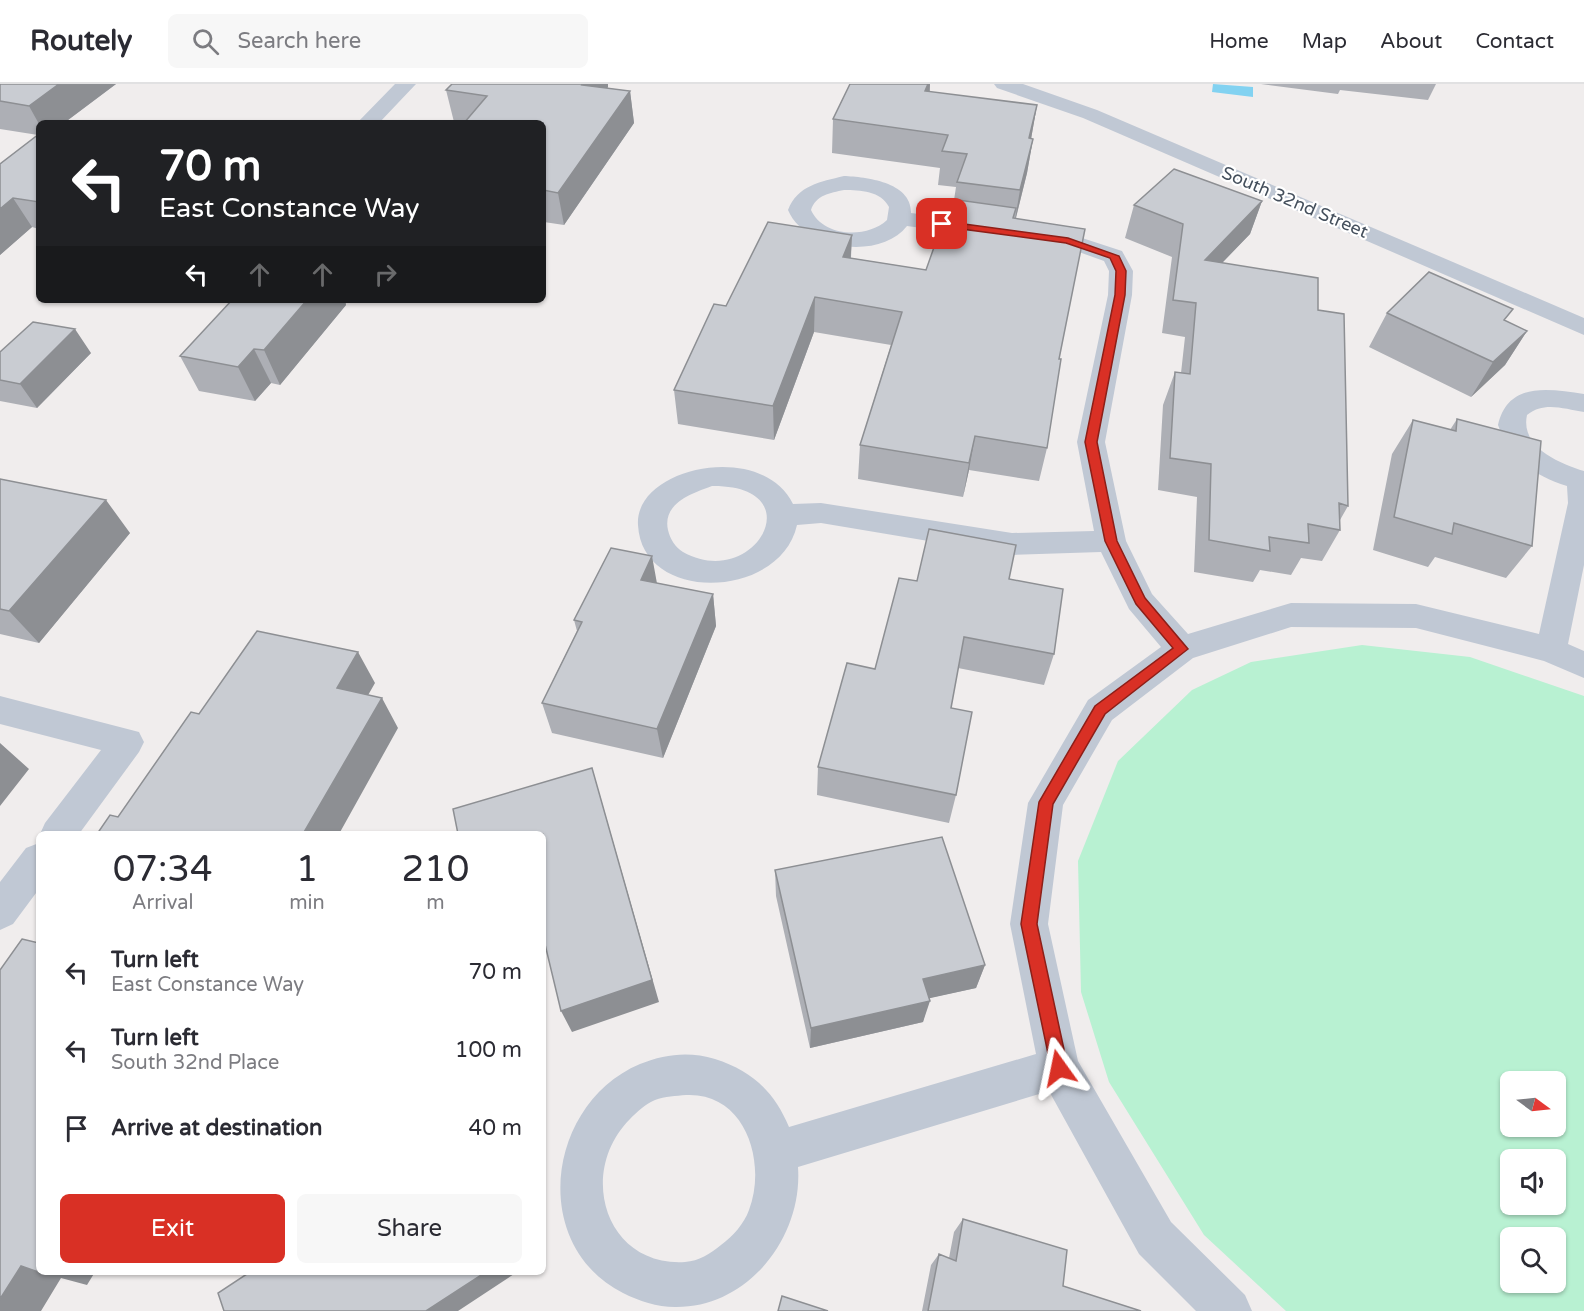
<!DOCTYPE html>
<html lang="en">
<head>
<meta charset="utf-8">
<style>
	body { margin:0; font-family:"Varela Round",sans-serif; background:#f7f7f7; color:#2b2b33; height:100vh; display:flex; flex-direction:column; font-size:22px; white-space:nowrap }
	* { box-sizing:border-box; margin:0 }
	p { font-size:20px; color:#7c7c81 }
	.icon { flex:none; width:33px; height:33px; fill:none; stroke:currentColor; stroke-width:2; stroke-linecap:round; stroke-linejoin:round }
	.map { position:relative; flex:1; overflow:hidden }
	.drawer { position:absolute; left:36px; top:747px; width:510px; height:444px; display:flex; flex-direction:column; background:#fff; border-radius:9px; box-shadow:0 2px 4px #0004 }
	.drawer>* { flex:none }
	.hud { position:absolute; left:36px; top:36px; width:510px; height:183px; border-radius:9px; box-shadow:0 2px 4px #0004; background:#202124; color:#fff; overflow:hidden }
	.needle { width:39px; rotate:105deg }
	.controls { position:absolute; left:1500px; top:987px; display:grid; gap:12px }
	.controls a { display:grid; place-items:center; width:66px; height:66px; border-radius:9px; background:#fff; box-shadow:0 2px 4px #0004; font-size:30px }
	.pin { position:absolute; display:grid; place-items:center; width:51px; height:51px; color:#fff; margin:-26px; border-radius:12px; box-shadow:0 3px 9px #0006 }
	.me { position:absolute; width:66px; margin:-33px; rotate:348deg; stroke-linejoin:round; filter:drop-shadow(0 0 4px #0008) }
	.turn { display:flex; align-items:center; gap:21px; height:126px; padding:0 24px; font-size:27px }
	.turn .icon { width:78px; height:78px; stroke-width:2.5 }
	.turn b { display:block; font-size:42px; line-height:51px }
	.lanes { display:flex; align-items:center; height:57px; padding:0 24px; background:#0003; justify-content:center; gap:30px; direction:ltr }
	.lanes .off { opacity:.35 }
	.eta { display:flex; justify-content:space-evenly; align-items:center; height:102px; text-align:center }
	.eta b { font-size:36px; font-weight:600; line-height:42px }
	.primary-button { display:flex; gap:12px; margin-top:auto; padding:12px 24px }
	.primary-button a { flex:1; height:69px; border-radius:9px; background:#d93025; color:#fff; font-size:24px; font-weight:600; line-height:69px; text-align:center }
	.primary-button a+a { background:#f7f7f7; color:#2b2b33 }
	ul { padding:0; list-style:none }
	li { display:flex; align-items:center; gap:18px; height:78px; padding:0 24px }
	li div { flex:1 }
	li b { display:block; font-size:22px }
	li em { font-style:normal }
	header { display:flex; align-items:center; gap:36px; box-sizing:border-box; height:84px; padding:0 30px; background:#fff; border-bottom:2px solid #e1e1e2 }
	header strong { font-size:28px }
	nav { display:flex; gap:33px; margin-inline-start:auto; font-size:21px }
	.search { width:420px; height:54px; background:#f7f7f7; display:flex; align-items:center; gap:15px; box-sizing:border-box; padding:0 21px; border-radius:9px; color:#7c7c81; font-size:22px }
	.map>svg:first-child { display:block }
	.green { fill:#b8f1d2; fill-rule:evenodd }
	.water { fill:#82d2f1 }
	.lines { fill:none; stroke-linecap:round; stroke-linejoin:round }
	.street { fill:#c0c8d4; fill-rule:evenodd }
	.wall { fill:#adafb5 }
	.shaded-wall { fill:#8d8f93 }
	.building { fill:#c9ccd2; stroke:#8d8f93; stroke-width:1.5 }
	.route { fill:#d93025; stroke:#8d1f18; stroke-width:1.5 }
	.labels { text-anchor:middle; stroke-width:4.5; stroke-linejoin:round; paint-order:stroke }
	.far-street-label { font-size:18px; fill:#444f5c; stroke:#fff }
</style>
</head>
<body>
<header>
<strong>Routely</strong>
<div class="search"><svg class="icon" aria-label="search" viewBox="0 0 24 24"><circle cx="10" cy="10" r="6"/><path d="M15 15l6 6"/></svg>Search here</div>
<nav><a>Home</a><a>Map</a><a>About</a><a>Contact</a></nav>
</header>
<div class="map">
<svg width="1584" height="1227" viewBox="0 0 1584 1227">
	<rect width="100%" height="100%" fill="#f0eded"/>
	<path class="green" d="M 1362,561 L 1470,573 L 1584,612 L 1584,1227 L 1286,1227 L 1204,1151 L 1109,998 L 1081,908 L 1078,777 L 1118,677 L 1192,606 L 1251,578 ZM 1510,998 L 1556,998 L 1556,1042 L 1510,1042 ZM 1510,1076 L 1556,1076 L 1556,1120 L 1510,1120 ZM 1510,1154 L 1556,1154 L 1556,1198 L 1510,1198 Z"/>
	<path class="water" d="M 1213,0 L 1253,3 L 1253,13 L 1212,8 Z"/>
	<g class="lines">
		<path class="street" d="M 395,0 L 416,0 L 379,39 L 357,39 Z
			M 994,0 L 1023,0 L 1097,26 L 1584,234 L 1584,251 L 1083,34 L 997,4 Z
			M 844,92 C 866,93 912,98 911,129 L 988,139 L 996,141 L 999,146 L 996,151 L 988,153 L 907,142 C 881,176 805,167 788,126 C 798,101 820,98 844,92 ZM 844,106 C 860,106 881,107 889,123 L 887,136 C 867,155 823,153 811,126 C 816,111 830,109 844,106 Z
			M 1039,146 L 1076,152 L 1122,167 L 1133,187 L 1132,211 L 1105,358 L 1126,457 L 1152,510 L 1188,550 L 1291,519 L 1416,520 L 1539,550 L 1568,419 L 1567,402 C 1533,391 1510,375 1498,341 C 1508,297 1549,305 1584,310 L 1584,328 C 1564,325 1544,317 1527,331 C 1520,363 1559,379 1584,387 L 1584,481 L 1568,560 L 1584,567 L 1584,594 L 1544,577 L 1416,544 L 1291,543 L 1193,574 L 1112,636 L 1063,721 L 1048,840 L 1078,977 L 1171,1138 L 1245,1211 L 1252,1227 L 1196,1227 L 1139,1170 L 1049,1007 L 798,1083 C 803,1153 748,1224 675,1223 C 657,1223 639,1217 623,1209 C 528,1161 547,1019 640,980 C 665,970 689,967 715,975 C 752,987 774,1007 789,1043 L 1036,970 L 1010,840 L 1028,719 L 1088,616 L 1161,563 L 1129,525 L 1101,468 L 1012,471 L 821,439 L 797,441 C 781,515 642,521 638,441 C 634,383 762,356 793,420 L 821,419 L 1012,449 L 1094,447 L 1077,358 L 1108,211 L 1109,187 L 1104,177 L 1065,163 L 1031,158 L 1027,153 L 1031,148 ZM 712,402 C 815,401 754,508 683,468 C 675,463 670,455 668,446 C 662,419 693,409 712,402 ZM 686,1011 C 746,1008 767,1079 749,1126 C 744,1140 733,1152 721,1161 C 710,1170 699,1177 685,1178 C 605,1183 577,1088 630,1035 C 637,1028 645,1020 655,1016 C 665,1012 676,1012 686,1011 Z
			M 0,612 L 139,648 L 144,658 L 139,668 L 79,750 L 40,750 L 45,739 L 101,666 L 0,640 Z
			M 39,759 L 39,805 L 13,840 L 0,846 L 0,798 L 26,764 Z"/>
	</g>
	<path class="wall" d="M 0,0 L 116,0 L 64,39 L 39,39 L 39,145 L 32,143 L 0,171 L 0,80 L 38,51 L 0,45 Z
		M 452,0 L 608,0 L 608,3 L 607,4 L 630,7 L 634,39 L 564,141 L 544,138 L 543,139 L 543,39 L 454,38 L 446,6 Z
		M 850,0 L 930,0 L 930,8 L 1037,21 L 1031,55 L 1033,55 L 1027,89 L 1016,134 L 1059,275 L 1047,364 L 1039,397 L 969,386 L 963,413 L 858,395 L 860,361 L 891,261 L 814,248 L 774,356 L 678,340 L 674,306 L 726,222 L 852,151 L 851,174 L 926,186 L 954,116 L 956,103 L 938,101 L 940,84 L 832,69 L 833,35 Z
		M 1261,0 L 1436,0 L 1428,16 L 1340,6 L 1338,10 Z
		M 1262,117 L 1250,150 L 1222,179 L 1318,226 L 1348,422 L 1340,436 L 1340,446 L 1322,477 L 1301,474 L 1291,491 L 1260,486 L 1253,498 L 1194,488 L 1197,413 L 1158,406 L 1163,321 L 1175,288 L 1181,289 L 1185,253 L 1162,249 L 1172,173 L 1125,154 L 1134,121 Z
		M 232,216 L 345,216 L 346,221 L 280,301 L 271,299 L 255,317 L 199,307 L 180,272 Z
		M 1387,229 L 1506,237 L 1527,247 L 1505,281 L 1471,313 L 1369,263 Z
		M 0,268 L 91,269 L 37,324 L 0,317 Z
		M 1457,335 L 1532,462 L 1506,494 L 1435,473 L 1428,483 L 1373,466 L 1392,370 L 1413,336 L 1450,346 Z
		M 0,395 L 130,449 L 39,559 L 0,550 Z
		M 1009,495 L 1054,570 L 1044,601 L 958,584 L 951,624 L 956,711 L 949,739 L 817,711 L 818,683 L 875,585 L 917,497 Z
		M 657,499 L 713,510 L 716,542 L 663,674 L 552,649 L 542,619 L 577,547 L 574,536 Z
		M 775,786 L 985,881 L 976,904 L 929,914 L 923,938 L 810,964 L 776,812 Z
		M 963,1135 L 1063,1202 L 1141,1227 L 922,1227 L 931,1181 L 939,1170 L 949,1174 L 954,1148 Z"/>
	<path class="shaded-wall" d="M 59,0 L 116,0 L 64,39 L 39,39 L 39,40 L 29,22 Z
		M 583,0 L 608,0 L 608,3 L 587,33 L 582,1 Z
		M 928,0 L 930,0 L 928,24 L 925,7 Z
		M 630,7 L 634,39 L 564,141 L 558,109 Z
		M 1037,21 L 1031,55 L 1029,54 Z
		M 1033,55 L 1027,89 L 1014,141 L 1020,106 Z
		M 13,114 L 32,143 L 0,171 L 0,125 Z
		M 1262,117 L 1250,150 L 1193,209 L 1205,176 Z
		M 852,151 L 850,185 L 843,173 Z
		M 815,213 L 814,248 L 774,356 L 773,322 Z
		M 307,216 L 345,216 L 346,221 L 280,301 L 264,266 Z
		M 75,245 L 91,269 L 37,324 L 20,300 Z
		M 1527,247 L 1505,281 L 1471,313 L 1493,278 Z
		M 254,265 L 271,299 L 255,317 L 238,283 Z
		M 975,352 L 969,386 L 963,413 L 969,379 Z
		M 106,416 L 130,449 L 39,559 L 9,527 Z
		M 652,472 L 658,505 L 641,496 Z
		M 713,510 L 716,542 L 663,674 L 657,645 Z
		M 358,568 L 375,599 L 355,634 L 337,604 Z
		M 382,614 L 398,644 L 339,750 L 303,750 Z
		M 0,659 L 29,685 L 0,722 Z
		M 592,684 L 659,918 L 572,948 L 561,927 Z
		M 543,845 L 551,862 L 543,865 Z
		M 985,881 L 976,904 L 917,917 L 923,895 Z
		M 930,917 L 923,938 L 810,964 L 811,944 Z
		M 21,1182 L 49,1188 L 95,1188 L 87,1201 L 61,1194 L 41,1227 L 0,1227 L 0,1215 Z
		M 486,1188 L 517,1188 L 458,1227 L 426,1227 Z"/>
	<path class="building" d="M 0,0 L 59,0 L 29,22 L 0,17 Z
		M 452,0 L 583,0 L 582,1 L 630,7 L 558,109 L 543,106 L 543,39 L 464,39 L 487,12 L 446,6 Z
		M 850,0 L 928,0 L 925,7 L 1037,21 L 1029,54 L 1033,55 L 1020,106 L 957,98 L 967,70 L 942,67 L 948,51 L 833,35 Z
		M 39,50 L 39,118 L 13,114 L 0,125 L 0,80 Z
		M 1174,85 L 1262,117 L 1205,176 L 1318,194 L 1318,226 L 1344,230 L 1348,422 L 1339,419 L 1340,446 L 1308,440 L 1309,459 L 1269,453 L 1270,467 L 1209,456 L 1211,380 L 1170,374 L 1175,288 L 1190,290 L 1196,219 L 1173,216 L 1183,140 L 1134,121 Z
		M 951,115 L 1016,124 L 1013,134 L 1085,145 L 1059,275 L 1061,275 L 1047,364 L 975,352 L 969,379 L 860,361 L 902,228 L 815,213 L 773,322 L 674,306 L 714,220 L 726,222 L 768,138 L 852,151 L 843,173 L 926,186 Z
		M 1429,188 L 1513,225 L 1504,236 L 1527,247 L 1493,278 L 1387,229 Z
		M 232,216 L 307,216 L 264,266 L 254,265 L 238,283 L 180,272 Z
		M 33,238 L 75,245 L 20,300 L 0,296 L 0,268 Z
		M 1457,335 L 1541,357 L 1532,462 L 1454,439 L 1452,450 L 1394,433 L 1413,336 L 1456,347 Z
		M 0,395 L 106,416 L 9,527 L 0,525 Z
		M 929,445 L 1016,461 L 1009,495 L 1063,505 L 1054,570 L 964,553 L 951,624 L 972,628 L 956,711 L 818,683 L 847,579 L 875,585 L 899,494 L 917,497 Z
		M 611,464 L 652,472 L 641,496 L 713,510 L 657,645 L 542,619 L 582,538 L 574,536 Z
		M 257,547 L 358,568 L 337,604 L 382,614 L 303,750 L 97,750 L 110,731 L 118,733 L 191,628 L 199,630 Z
		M 592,684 L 652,896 L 561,927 L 543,852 L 543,750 L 458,750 L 453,725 Z
		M 942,753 L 985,881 L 923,895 L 930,917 L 811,944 L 775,786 Z
		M 22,855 L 39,859 L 39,1188 L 49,1188 L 47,1191 L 21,1182 L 0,1215 L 0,886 Z
		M 963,1135 L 1067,1166 L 1063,1202 L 1141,1227 L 928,1227 L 939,1170 L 956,1177 Z
		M 246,1188 L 486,1188 L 426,1227 L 224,1227 L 218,1209 L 247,1190 Z
		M 782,1212 L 828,1227 L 778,1227 Z"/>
	<path class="route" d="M 942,137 L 1068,154 L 1119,172 L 1126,187 L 1125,211 L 1097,358 L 1117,457 L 1145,514 L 1188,565 L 1105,630 L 1053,720 L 1037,840 L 1068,984 L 1065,990 L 1059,993 L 1053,990 L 1051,984 L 1021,840 L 1039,718 L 1095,622 L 1173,564 L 1136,520 L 1105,457 L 1085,358 L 1115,211 L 1116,187 L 1110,174 L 1066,159 L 939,142 L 939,138 Z"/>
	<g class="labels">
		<g class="far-street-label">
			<text transform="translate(1295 118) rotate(23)" y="6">South 32nd Street</text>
		</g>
	</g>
</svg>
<div class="controls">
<a><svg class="needle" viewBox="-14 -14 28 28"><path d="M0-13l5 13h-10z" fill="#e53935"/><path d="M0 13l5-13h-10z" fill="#7c7c81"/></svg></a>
<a><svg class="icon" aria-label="sound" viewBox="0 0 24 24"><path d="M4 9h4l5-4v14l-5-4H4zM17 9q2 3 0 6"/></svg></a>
<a><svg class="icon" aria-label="search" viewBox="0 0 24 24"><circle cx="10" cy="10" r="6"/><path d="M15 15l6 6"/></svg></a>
</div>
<div class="pin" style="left:942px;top:140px;background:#d93025"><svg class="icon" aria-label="arrive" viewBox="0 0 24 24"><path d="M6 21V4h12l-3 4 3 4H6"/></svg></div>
<svg class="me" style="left:1059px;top:984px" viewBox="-20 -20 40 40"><path d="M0-17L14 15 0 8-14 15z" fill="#d93025" stroke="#fff" stroke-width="4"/></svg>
<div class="hud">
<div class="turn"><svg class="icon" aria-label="left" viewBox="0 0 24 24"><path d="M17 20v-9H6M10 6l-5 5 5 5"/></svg><div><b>70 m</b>East Constance Way</div></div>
<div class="lanes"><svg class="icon" aria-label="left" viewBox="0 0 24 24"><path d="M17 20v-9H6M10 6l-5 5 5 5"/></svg><svg class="icon off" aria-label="ahead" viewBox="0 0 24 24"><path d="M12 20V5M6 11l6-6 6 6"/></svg><svg class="icon off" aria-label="ahead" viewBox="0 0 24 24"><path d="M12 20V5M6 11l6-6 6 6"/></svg><svg class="icon off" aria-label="right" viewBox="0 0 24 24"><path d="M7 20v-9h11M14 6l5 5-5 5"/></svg></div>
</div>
<section class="drawer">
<div class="eta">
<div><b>07:34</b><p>Arrival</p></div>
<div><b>1</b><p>min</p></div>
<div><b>210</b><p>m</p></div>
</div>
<ul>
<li><svg class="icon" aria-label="left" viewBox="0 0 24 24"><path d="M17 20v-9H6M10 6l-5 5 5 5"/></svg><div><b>Turn left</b><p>East Constance Way</p></div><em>70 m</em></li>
<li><svg class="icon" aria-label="left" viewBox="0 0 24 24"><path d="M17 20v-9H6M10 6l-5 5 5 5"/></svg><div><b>Turn left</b><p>South 32nd Place</p></div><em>100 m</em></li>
<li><svg class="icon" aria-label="arrive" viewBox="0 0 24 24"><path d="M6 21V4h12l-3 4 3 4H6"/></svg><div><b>Arrive at destination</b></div><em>40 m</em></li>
</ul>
<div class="primary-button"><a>Exit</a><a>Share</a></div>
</section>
</div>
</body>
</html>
